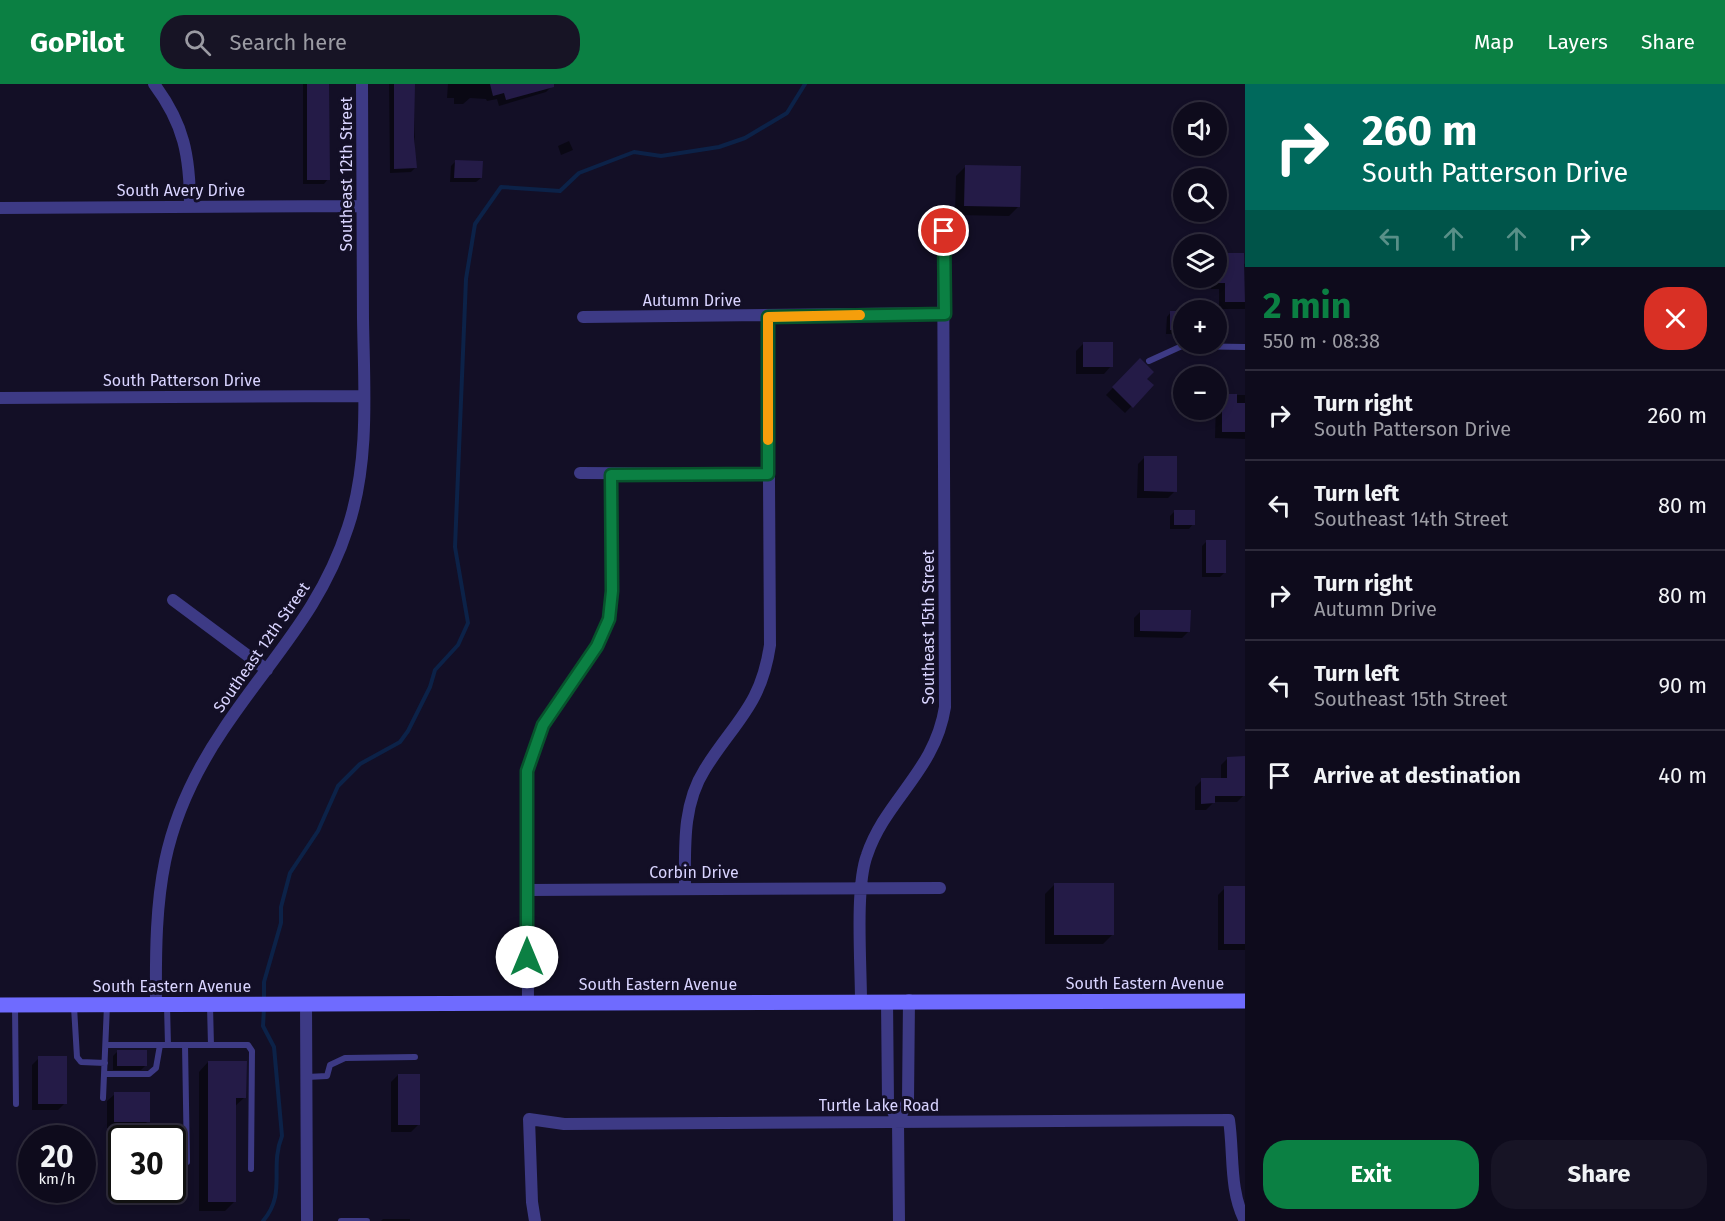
<!DOCTYPE html>
<html lang="en">
<head>
<meta charset="utf-8">
<style>
	body { margin:0; font-family:"Fira Sans",sans-serif; background:#171425; color:#f1f3f6; height:100vh; display:flex; flex-direction:column; font-size:22px; white-space:nowrap }
	* { box-sizing:border-box; margin:0 }
	p { font-size:20px; color:#9b9ba3 }
	.icon { flex:none; width:33px; height:33px; fill:none; stroke:currentColor; stroke-width:2; stroke-linecap:round; stroke-linejoin:round }
	.map { position:relative; flex:1; overflow:hidden }
	.drawer { display:flex; flex-direction:column; background:#0e0b1c; width:480px }
	.drawer>* { flex:none }
	.guide { background:#00695c; color:#fff; overflow:hidden }
	.fabs { position:absolute; left:1173px; top:18px; display:grid; gap:12px }
	.fabs a { display:grid; place-items:center; width:54px; height:54px; border-radius:50%; background:#0e0b1c; box-shadow:0 3px 9px #0003,0 0 0 2px #2e2b3b; font-size:30px }
	.speed { position:absolute; left:18px; top:1041px; display:flex; gap:12px; font-size:30px; font-weight:700; text-align:center }
	.speed>* { display:grid; place-content:center; width:78px; height:78px; border-radius:50%; background:#0e0b1c; box-shadow:0 3px 9px #0003,0 0 0 2px #2e2b3b; line-height:1 }
	.speed small { font-size:15px; font-weight:400 }
	.speed .limit { border:3px solid #111; border-radius:9px; background:#fff; color:#111 }
	.pin { position:absolute; display:grid; place-items:center; width:51px; height:51px; color:#fff; margin:-26px; border:3px solid #fff; border-radius:50%; box-shadow:0 2px 6px #0007 }
	.me { position:absolute; width:66px; margin:-33px; rotate:0deg; stroke-linejoin:round; filter:drop-shadow(0 0 4px #0008) }
	.turn { display:flex; align-items:center; gap:21px; height:126px; padding:0 18px; font-size:27px }
	.turn .icon { width:78px; height:78px; stroke-width:2.5 }
	.turn b { display:block; font-size:42px; line-height:51px }
	.lanes { display:flex; align-items:center; height:57px; padding:0 18px; background:#0003; justify-content:center; gap:30px; direction:ltr }
	.lanes .off { opacity:.35 }
	.round { display:grid; place-items:center; flex:none; width:63px; height:63px; border-radius:24px; background:#171425 }
	.head { display:flex; align-items:center; justify-content:space-between; height:102px; padding:0 18px }
	h1 { font-size:36px; font-weight:700; line-height:45px; color:#0b8043 }
	.button { display:flex; gap:12px; margin-top:auto; padding:12px 18px }
	.button a { flex:1; height:69px; border-radius:24px; background:#0b8043; color:#fff; font-size:24px; font-weight:700; line-height:69px; text-align:center }
	.button a+a { background:#171425; color:#f1f3f6 }
	ul { padding:0; list-style:none }
	li { display:flex; align-items:center; gap:18px; height:90px; padding:0 18px; border-top:2px solid #2e2b3b }
	li div { flex:1 }
	li b { display:block; font-size:22px }
	li em { font-style:normal }
	header { display:flex; align-items:center; gap:36px; box-sizing:border-box; height:84px; padding:0 30px; background:#0b8043; color:#fff }
	header strong { font-size:28px }
	nav { display:flex; gap:33px; margin-inline-start:auto; font-size:21px }
	.search { width:420px; height:54px; background:#171425; display:flex; align-items:center; gap:15px; box-sizing:border-box; padding:0 21px; border-radius:24px; color:#9b9ba3; font-size:22px }
	main { display:flex; flex:1; min-height:0 }
	.map>svg:first-child { display:block }
	.shadow { fill:#0007 }
	.lines { fill:none; stroke-linecap:round; stroke-linejoin:round }
	.stream { stroke:#0c2248; stroke-width:4 }
	.building { fill:#241b47 }
	.lane { stroke:#3d3a85; stroke-width:6 }
	.street { stroke:#3d3a85; stroke-width:12 }
	.secondary { stroke:#6f6bff; stroke-width:15 }
	.route-casing { stroke:#07532c; stroke-width:15 }
	.route { stroke:#0b8043; stroke-width:10 }
	.slow { stroke:#f59e0b; stroke-width:10 }
	.labels { text-anchor:middle; stroke-width:6; stroke-linejoin:round; paint-order:stroke }
	.street-label { font-size:16px; fill:#d9d4ff; stroke:#130f26 }
</style>
</head>
<body>
<header>
<strong>GoPilot</strong>
<div class="search"><svg class="icon" aria-label="search" viewBox="0 0 24 24"><circle cx="10" cy="10" r="6"/><path d="M15 15l6 6"/></svg>Search here</div>
<nav><a>Map</a><a>Layers</a><a>Share</a></nav>
</header>
<main>
<div class="map">
<svg width="1245" height="1137" viewBox="0 0 1245 1137">
	<rect width="100%" height="100%" fill="#130f26"/>
	<path class="shadow" d="M 303,0 L 328,0 L 328,95 L 324,100 L 303,100 Z
		M 389,0 L 414,0 L 415,84 L 411,88 L 390,89 Z
		M 448,0 L 552,0 L 552,2 L 546,8 L 499,22 L 497,15 L 487,17 L 486,15 L 470,14 L 463,20 L 454,20 L 454,14 L 447,14 Z
		M 569,57 L 573,66 L 561,71 L 558,62 Z
		M 455,78 L 481,94 L 476,98 L 450,98 L 451,82 Z
		M 966,82 L 1018,123 L 1009,132 L 955,131 L 956,92 Z
		M 1226,171 L 1245,180 L 1245,225 L 1219,225 L 1219,205 L 1211,205 L 1211,194 L 1216,194 L 1216,181 Z
		M 1171,228 L 1184,228 L 1184,250 L 1166,250 L 1167,233 Z
		M 1083,260 L 1111,282 L 1104,290 L 1076,290 L 1076,267 Z
		M 1140,276 L 1145,295 L 1152,301 L 1125,329 L 1106,311 Z
		M 1223,311 L 1245,311 L 1245,355 L 1215,354 L 1216,318 Z
		M 1145,373 L 1175,407 L 1168,414 L 1137,414 L 1138,380 Z
		M 1174,428 L 1193,440 L 1189,445 L 1170,445 L 1170,432 Z
		M 1206,458 L 1225,488 L 1220,493 L 1202,493 L 1202,462 Z
		M 1141,527 L 1189,547 L 1182,554 L 1134,553 L 1134,534 Z
		M 1228,674 L 1245,685 L 1244,711 L 1237,718 L 1214,718 L 1206,726 L 1195,726 L 1195,703 L 1202,696 L 1221,695 L 1221,681 Z
		M 1055,800 L 1113,850 L 1103,860 L 1045,860 L 1045,810 Z
		M 1225,804 L 1245,804 L 1245,866 L 1218,866 L 1218,811 Z
		M 117,968 L 145,982 L 141,986 L 113,986 L 113,972 Z
		M 39,974 L 65,1019 L 58,1026 L 32,1026 L 32,981 Z
		M 208,978 L 245,1013 L 234,1023 L 234,1118 L 225,1127 L 199,1127 L 199,988 Z
		M 398,991 L 418,1041 L 411,1048 L 391,1048 L 391,998 Z
		M 115,1010 L 148,1037 L 141,1044 L 107,1044 L 107,1017 Z
		M 383,1135 L 410,1135 L 410,1137 L 381,1137 Z"/>
	<g class="lines">
		<path class="stream" d="M 264,917 L 264,898 L 281,839 L 281,823 L 290,789 L 318,747 L 338,702 L 360,680 L 400,658 L 408,647 L 430,603 L 435,586 L 458,561 L 468,539 L 455,463 L 466,195 L 475,140 L 501,103 L 560,107 L 579,89 L 634,68 L 661,72 L 719,63 L 745,54 L 787,29 L 805,0
			M 263,1137 C 287,1109 269,1084 282,1052 L 274,963 L 263,942 L 264,924"/>
	</g>
	<path class="building" d="M 307,0 L 329,0 L 330,96 L 307,96 Z
		M 394,0 L 415,0 L 414,53 L 417,84 L 394,85 Z
		M 490,0 L 554,0 L 554,3 L 506,16 L 504,9 L 493,12 Z
		M 455,76 L 483,77 L 482,94 L 454,94 Z
		M 965,81 L 1021,82 L 1020,123 L 964,122 Z
		M 1225,169 L 1244,169 L 1245,218 L 1225,218 L 1225,199 L 1217,199 L 1217,178 L 1225,178 Z
		M 1170,227 L 1184,227 L 1184,246 L 1170,246 Z
		M 1083,258 L 1113,258 L 1113,283 L 1083,283 Z
		M 1140,274 L 1154,288 L 1147,295 L 1154,301 L 1133,324 L 1112,303 Z
		M 1222,310 L 1237,310 L 1237,319 L 1245,319 L 1245,348 L 1222,348 Z
		M 1144,372 L 1177,372 L 1177,408 L 1144,407 Z
		M 1174,426 L 1195,426 L 1195,441 L 1174,441 Z
		M 1206,456 L 1226,456 L 1226,489 L 1206,489 Z
		M 1140,526 L 1191,526 L 1190,548 L 1140,547 Z
		M 1245,672 L 1245,712 L 1215,712 L 1215,719 L 1201,720 L 1201,694 L 1227,694 L 1227,673 Z
		M 1054,799 L 1114,799 L 1114,851 L 1054,851 Z
		M 1224,802 L 1245,802 L 1245,860 L 1224,860 Z
		M 117,966 L 147,966 L 147,982 L 117,982 Z
		M 38,972 L 67,972 L 67,1020 L 38,1020 Z
		M 208,977 L 247,977 L 246,1014 L 236,1014 L 236,1118 L 208,1118 Z
		M 398,990 L 420,990 L 420,1041 L 398,1041 Z
		M 114,1008 L 150,1008 L 150,1038 L 114,1038 Z"/>
	<g class="lines">
		<path class="lane" d="M 1149,277 L 1182,262 L 1245,263
			M 15,922 L 16,1020
			M 167,922 L 168,961
			M 210,922 L 211,961
			M 74,923 L 77,973 L 81,978 L 105,979
			M 106,961 L 185,961
			M 104,990 L 149,990 L 156,984 L 160,961
			M 307,993 L 327,992 L 330,981 L 345,974 L 415,973
			M 103,1014 L 107,921
			M 187,1078 L 185,961 L 248,961 L 252,967 L 251,1085
			M 341,1137 L 367,1137"/>
		<path class="street" d="M 154,0 C 184,40 190,72 190,122
			M 0,124 L 362,122
			M 583,233 L 945,229
			M 0,314 L 364,312
			M 580,389 L 768,390
			M 173,516 L 267,586
			M 685,805 C 685,764 682,721 705,685 C 735,637 761,622 770,561 L 768,233
			M 527,806 L 940,804
			M 861,917 C 861,880 855,803 867,771 C 886,715 935,687 945,623 L 943,147
			M 887,917 L 888,1017 L 898,1038 L 899,1137
			M 528,918 L 527,687 L 543,641 L 597,562 L 609,535 L 612,507 L 611,391
			M 306,919 L 307,1137
			M 156,920 C 155,809 159,741 223,646 C 270,575 321,527 348,443 C 370,377 364,303 363,235 C 362,156 362,78 362,0
			M 898,1038 L 908,1016 L 909,916
			M 535,1137 L 532,1118 L 529,1035 L 564,1040 L 1229,1036 C 1234,1070 1229,1106 1245,1137"/>
		<path class="secondary" d="M 0,921 L 1245,917"/>
	</g>
	<g class="lines">
		<defs>
			<path id="route" d="M 527,873 L 527,687 L 543,641 L 597,562 L 609,535 L 612,507 L 611,391 L 768,390 L 768,233 L 945,230 L 944,147"/>
		</defs>
		<use href="#route" class="route-casing"/>
		<use href="#route" class="route"/>
		<path class="slow" d="M 768,356 L 768,233 L 860,231"/>
	</g>
	<g class="labels">
		<g class="street-label">
			<text transform="translate(346 90) rotate(-90)" y="6">Southeast 12th Street</text>
			<text x="181" y="112">South Avery Drive</text>
			<text x="692" y="222">Autumn Drive</text>
			<text x="182" y="302">South Patterson Drive</text>
			<text transform="translate(928 543) rotate(-90)" y="6">Southeast 15th Street</text>
			<text transform="translate(261 563) rotate(-55)" y="6">Southeast 12th Street</text>
			<text x="694" y="794">Corbin Drive</text>
			<text x="1145" y="905">South Eastern Avenue</text>
			<text x="658" y="906">South Eastern Avenue</text>
			<text x="172" y="908">South Eastern Avenue</text>
			<text x="879" y="1027">Turtle Lake Road</text>
		</g>
	</g>
</svg>
<div class="fabs">
<a><svg class="icon" aria-label="sound" viewBox="0 0 24 24"><path d="M4 9h4l5-4v14l-5-4H4zM17 9q2 3 0 6"/></svg></a>
<a><svg class="icon" aria-label="search" viewBox="0 0 24 24"><circle cx="10" cy="10" r="6"/><path d="M15 15l6 6"/></svg></a>
<a><svg class="icon" aria-label="layers" viewBox="0 0 24 24"><path d="M12 4l9 5-9 5-9-5zM3 14l9 5 9-5"/></svg></a>
<a>+</a>
<a>−</a>
</div>
<div class="speed"><div>20<small>km/h</small></div><div class="limit">30</div></div>
<div class="pin" style="left:944px;top:147px;background:#d93025"><svg class="icon" aria-label="arrive" viewBox="0 0 24 24"><path d="M6 21V4h12l-3 4 3 4H6"/></svg></div>
<svg class="me" style="left:527px;top:873px" viewBox="-20 -20 40 40"><circle r="19" fill="#fff"/><path d="M0-13L10 11 0 6-10 11z" fill="#0b8043"/></svg>
</div>
<section class="drawer">
<div class="guide">
<div class="turn"><svg class="icon" aria-label="right" viewBox="0 0 24 24"><path d="M7 20v-9h11M14 6l5 5-5 5"/></svg><div><b>260 m</b>South Patterson Drive</div></div>
<div class="lanes"><svg class="icon off" aria-label="left" viewBox="0 0 24 24"><path d="M17 20v-9H6M10 6l-5 5 5 5"/></svg><svg class="icon off" aria-label="ahead" viewBox="0 0 24 24"><path d="M12 20V5M6 11l6-6 6 6"/></svg><svg class="icon off" aria-label="ahead" viewBox="0 0 24 24"><path d="M12 20V5M6 11l6-6 6 6"/></svg><svg class="icon" aria-label="right" viewBox="0 0 24 24"><path d="M7 20v-9h11M14 6l5 5-5 5"/></svg></div>
</div>
<div class="head"><div><h1>2 min</h1><p>550 m · 08:38</p></div><a class="round" style="background:#d93025;color:#fff"><svg class="icon" aria-label="close" viewBox="0 0 24 24"><path d="M6 6l12 12M18 6L6 18"/></svg></a></div>
<ul>
<li><svg class="icon" aria-label="right" viewBox="0 0 24 24"><path d="M7 20v-9h11M14 6l5 5-5 5"/></svg><div><b>Turn right</b><p>South Patterson Drive</p></div><em>260 m</em></li>
<li><svg class="icon" aria-label="left" viewBox="0 0 24 24"><path d="M17 20v-9H6M10 6l-5 5 5 5"/></svg><div><b>Turn left</b><p>Southeast 14th Street</p></div><em>80 m</em></li>
<li><svg class="icon" aria-label="right" viewBox="0 0 24 24"><path d="M7 20v-9h11M14 6l5 5-5 5"/></svg><div><b>Turn right</b><p>Autumn Drive</p></div><em>80 m</em></li>
<li><svg class="icon" aria-label="left" viewBox="0 0 24 24"><path d="M17 20v-9H6M10 6l-5 5 5 5"/></svg><div><b>Turn left</b><p>Southeast 15th Street</p></div><em>90 m</em></li>
<li><svg class="icon" aria-label="arrive" viewBox="0 0 24 24"><path d="M6 21V4h12l-3 4 3 4H6"/></svg><div><b>Arrive at destination</b></div><em>40 m</em></li>
</ul>
<div class="button"><a>Exit</a><a>Share</a></div>
</section>
</main>
</body>
</html>
